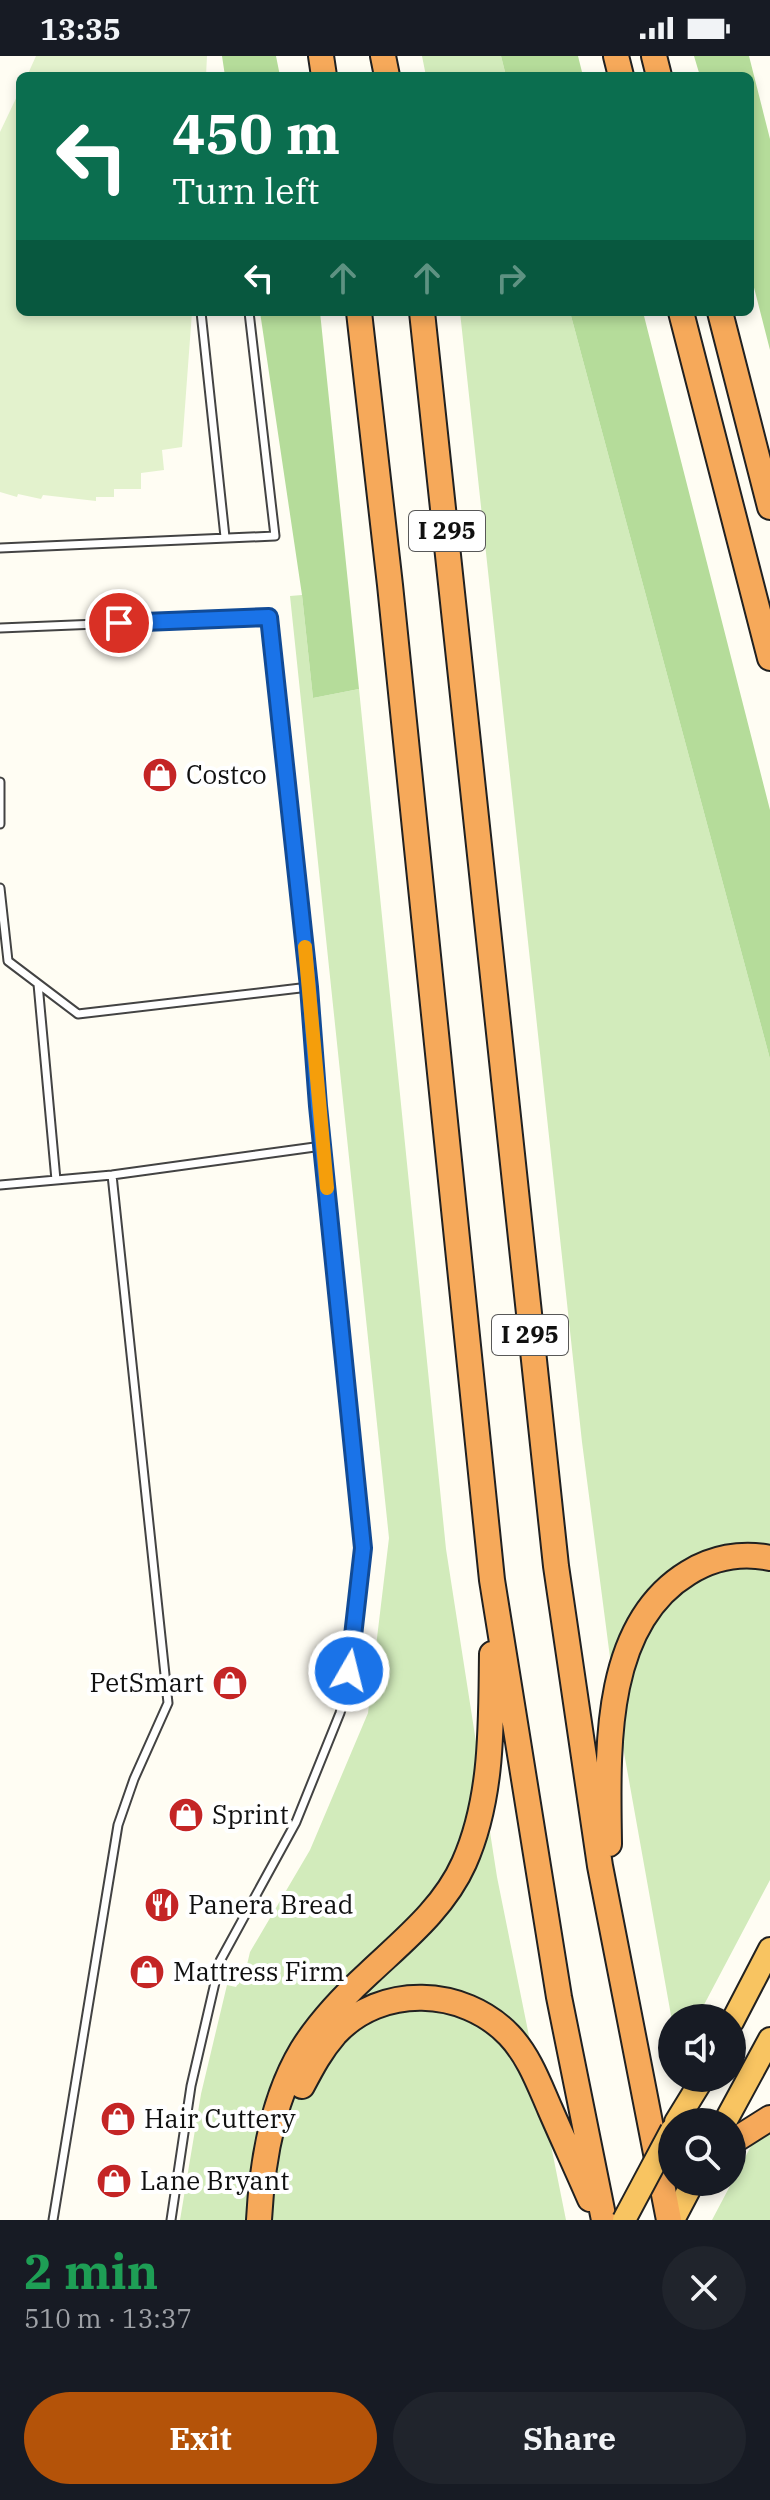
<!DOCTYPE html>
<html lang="en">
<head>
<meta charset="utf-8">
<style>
	body { margin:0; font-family:"IBM Plex Serif",serif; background:#20242c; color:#f1f3f6; height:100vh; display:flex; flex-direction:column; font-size:30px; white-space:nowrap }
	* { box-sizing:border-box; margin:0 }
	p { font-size:26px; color:#9ea1a6 }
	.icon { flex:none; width:44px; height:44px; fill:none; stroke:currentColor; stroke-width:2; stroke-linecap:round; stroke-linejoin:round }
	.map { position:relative; height:2164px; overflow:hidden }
	.side { display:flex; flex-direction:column; background:#171b24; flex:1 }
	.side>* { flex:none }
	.banner { position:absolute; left:16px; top:16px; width:738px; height:244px; border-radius:12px; box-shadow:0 4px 12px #0003; background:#0b6e4f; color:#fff; overflow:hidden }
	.fabs { position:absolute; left:658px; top:1948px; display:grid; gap:16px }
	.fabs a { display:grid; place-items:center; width:88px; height:88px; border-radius:50%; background:#171b24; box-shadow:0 4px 12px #0003; font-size:40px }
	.pin { position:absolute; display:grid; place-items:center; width:68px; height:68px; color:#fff; margin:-34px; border:4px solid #fff; border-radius:50%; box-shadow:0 2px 8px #0007 }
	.me { position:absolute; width:88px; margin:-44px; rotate:8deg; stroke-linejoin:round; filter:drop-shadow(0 0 6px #0008) }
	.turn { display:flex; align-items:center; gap:28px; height:168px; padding:0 24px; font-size:36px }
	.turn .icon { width:104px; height:104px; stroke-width:2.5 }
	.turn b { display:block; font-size:56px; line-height:68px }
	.lanes { display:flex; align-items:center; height:76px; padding:0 24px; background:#0003; justify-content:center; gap:40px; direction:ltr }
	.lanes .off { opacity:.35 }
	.round { display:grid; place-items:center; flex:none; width:84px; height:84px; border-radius:42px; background:#20242c }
	.summary { display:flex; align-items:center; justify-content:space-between; height:136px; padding:0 24px }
	h1 { font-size:48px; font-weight:700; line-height:60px; color:#1e9e55 }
	.primary-button { display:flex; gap:16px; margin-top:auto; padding:16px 24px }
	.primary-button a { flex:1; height:92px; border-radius:48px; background:#b45309; color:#fff; font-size:32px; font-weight:700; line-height:92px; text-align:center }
	.primary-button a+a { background:#20242c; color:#f1f3f6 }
	.status { display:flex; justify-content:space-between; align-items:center; height:56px; padding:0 40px; background:#171b24; direction:ltr }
	.status svg { height:22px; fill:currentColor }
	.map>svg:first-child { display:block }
	.green { fill:#d2ebbb }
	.forest { fill:#b5dc9a }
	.pitch { fill:#e3f2cd }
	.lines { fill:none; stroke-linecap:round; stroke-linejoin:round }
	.service-casing { stroke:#434343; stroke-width:11 }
	.trunk-casing { stroke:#212121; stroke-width:26 }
	.motorway-casing { stroke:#212121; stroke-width:28 }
	.service { stroke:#fff; stroke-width:7 }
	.trunk { stroke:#f8c461; stroke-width:22 }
	.motorway { stroke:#f6a95a; stroke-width:24 }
	.trunk-bridge-casing { stroke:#212121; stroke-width:26; stroke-linecap:butt }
	.trunk-bridge { stroke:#f8c461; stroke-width:22 }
	.route-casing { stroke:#114b97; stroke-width:20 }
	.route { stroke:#1a73e8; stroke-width:14 }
	.slow { stroke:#f59e0b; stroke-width:14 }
	.labels { text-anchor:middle; stroke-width:8; stroke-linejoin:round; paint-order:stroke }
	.shield { fill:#fff; stroke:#585858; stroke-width:2 }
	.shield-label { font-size:24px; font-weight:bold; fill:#101010 }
	.poi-label { font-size:26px; fill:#101010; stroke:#fff; text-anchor:start }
</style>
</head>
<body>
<div class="status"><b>13:35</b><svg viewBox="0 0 49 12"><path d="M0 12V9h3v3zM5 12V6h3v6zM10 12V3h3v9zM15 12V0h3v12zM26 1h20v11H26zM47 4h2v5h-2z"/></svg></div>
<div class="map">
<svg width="770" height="2164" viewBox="0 0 770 2164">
	<rect width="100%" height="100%" fill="#fffdf3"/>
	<path class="green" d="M 422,0 L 501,0 L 506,20 L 426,20 Z
		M 460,256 L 570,256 L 770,1003 L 770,1824 L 697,1962 L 672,1962 L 672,1965 L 618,1663 L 582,1386 Z
		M 302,539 L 313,642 L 359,633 L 446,1493 L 497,1821 L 566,2164 L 180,2164 L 201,2038 L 227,1929 L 236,1931 L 246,1913 L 250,1896 L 310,1794 L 368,1657 L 389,1482 L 290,540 Z
		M 770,2054 L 770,2164 L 712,2164 Z"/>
	<path class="forest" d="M 222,0 L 276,0 L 280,20 L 225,20 Z
		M 501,0 L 578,0 L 583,20 L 506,20 Z
		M 694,0 L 749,0 L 770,83 L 770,294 L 750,216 L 750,20 L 700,20 Z
		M 260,256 L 320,256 L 359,633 L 313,642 L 302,539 Z
		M 570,256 L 643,256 L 770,754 L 770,1003 Z"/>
	<path class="pitch" d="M 36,0 L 207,0 L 206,20 L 27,20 Z
		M 20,34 L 20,256 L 192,256 L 182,391 L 162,394 L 164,414 L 141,417 L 141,433 L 114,433 L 114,441 L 96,441 L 96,445 L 43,439 L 41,443 L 18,438 L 17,441 L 0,436 L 0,76 Z"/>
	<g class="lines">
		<defs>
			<path id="service" d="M 201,256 L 225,481
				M 0,492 L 275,480 L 249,256
				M 0,572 L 269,561 L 309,931 L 318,1050 L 363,1492 L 356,1565 L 345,1640 L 340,1657 L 296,1766 L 220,1905 L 191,2030 L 171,2164
				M 0,726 L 0,768
				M 0,832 L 8,905 L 78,958 L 309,931
				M 38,928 L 56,1124
				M 0,1129 L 112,1119 L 322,1090
				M 53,2164 L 118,1769 L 134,1723 L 168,1647 L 112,1119"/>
			<path id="trunk" d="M 732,1966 L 770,1893
				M 676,2066 L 703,2022
				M 725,2066 L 770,1983
				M 673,2164 L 693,2126"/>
			<path id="motorway" d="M 321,0 L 324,20
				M 383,0 L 387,20
				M 616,0 L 621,20
				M 654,0 L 659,20
				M 359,256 L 390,529 L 492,1524 L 559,1941 L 604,2164
				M 422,256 L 556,1510 L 600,1810 L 669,2164
				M 681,256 L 770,602
				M 720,256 L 770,451
				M 609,1788 C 608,1699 601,1570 688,1517 C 712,1502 741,1496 770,1502
				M 302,2030 C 312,2011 321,1994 335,1978 C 381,1928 463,1931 509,1979 C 529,2000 539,2028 550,2053 C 563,2083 577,2113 590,2143
				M 732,2086 L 770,2062
				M 259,2164 C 262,2107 272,2044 302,1994 C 319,1966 345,1939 369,1917 C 404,1884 444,1852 464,1807 C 493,1742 491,1668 492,1598"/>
		</defs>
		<use href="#service" class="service-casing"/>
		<use href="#trunk" class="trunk-casing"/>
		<use href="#motorway" class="motorway-casing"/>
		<use href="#service" class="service"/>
		<use href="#trunk" class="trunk"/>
		<use href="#motorway" class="motorway"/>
		<defs>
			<path id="trunk-bridge" d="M 624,2164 L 672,2074"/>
		</defs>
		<use href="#trunk-bridge" class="trunk-bridge-casing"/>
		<use href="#trunk-bridge" class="trunk-bridge"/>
	</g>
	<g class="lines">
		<defs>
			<path id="route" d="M 119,567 L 269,561 L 309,931 L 318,1050 L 363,1492 L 349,1615"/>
		</defs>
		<use href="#route" class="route-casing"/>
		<use href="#route" class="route"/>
		<path class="slow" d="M 305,891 L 327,1132"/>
	</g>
	<defs>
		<symbol id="shop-disc" viewBox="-11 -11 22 22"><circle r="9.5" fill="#c42525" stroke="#fff"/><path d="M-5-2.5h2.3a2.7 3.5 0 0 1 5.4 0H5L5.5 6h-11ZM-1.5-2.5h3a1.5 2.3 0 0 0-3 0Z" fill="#fff"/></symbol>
		<symbol id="restaurant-disc" viewBox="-11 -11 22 22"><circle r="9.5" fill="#c42525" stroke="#fff"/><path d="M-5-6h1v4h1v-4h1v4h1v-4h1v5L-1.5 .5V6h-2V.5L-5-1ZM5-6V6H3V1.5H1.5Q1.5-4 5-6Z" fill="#fff"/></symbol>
	</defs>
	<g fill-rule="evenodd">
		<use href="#shop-disc" x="140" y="699" width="40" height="40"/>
		<use href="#shop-disc" x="210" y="1607" width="40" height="40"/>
		<use href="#shop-disc" x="166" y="1739" width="40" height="40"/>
		<use href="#restaurant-disc" x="142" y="1829" width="40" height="40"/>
		<use href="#shop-disc" x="127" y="1896" width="40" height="40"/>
		<use href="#shop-disc" x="98" y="2043" width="40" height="40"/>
		<use href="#shop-disc" x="94" y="2105" width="40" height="40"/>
	</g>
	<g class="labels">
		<g class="shield">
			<rect x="409" y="455" width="76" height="40" rx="6"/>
			<rect x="492" y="1259" width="76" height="40" rx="6"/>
		</g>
		<g class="shield-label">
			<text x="447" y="483">I 295</text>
			<text x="530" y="1287">I 295</text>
		</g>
		<g class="poi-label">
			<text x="186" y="728">Costco</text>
			<text x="204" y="1636" text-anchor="end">PetSmart</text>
			<text x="212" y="1768">Sprint</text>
			<text x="188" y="1858">Panera Bread</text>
			<text x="173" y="1925">Mattress Firm</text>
			<text x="144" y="2072">Hair Cuttery</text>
			<text x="140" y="2134">Lane Bryant</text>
		</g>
	</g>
</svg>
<div class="fabs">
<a><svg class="icon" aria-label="sound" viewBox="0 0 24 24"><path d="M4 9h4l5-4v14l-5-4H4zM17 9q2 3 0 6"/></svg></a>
<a><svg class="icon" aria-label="search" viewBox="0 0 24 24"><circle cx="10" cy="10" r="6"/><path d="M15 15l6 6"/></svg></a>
</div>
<div class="pin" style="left:119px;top:567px;background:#d93025"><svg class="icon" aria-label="arrive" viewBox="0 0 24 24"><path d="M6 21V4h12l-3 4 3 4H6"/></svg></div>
<svg class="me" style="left:349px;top:1615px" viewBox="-20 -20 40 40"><circle r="17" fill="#1a73e8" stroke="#fff" stroke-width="3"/><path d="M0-11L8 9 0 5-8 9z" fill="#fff"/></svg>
<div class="banner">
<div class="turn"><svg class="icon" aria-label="left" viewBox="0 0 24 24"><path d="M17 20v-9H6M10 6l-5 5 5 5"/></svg><div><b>450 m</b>Turn left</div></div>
<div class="lanes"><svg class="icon" aria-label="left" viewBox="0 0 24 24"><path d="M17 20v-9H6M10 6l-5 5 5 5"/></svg><svg class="icon off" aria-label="ahead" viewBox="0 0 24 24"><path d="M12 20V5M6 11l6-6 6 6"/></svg><svg class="icon off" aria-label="ahead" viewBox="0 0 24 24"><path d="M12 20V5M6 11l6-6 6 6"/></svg><svg class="icon off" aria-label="right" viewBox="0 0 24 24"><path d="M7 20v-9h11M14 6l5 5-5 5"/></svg></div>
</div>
</div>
<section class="side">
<div class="summary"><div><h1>2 min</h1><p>510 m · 13:37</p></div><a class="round"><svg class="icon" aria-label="close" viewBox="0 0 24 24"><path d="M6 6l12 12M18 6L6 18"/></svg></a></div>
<div class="primary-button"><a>Exit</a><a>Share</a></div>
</section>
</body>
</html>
